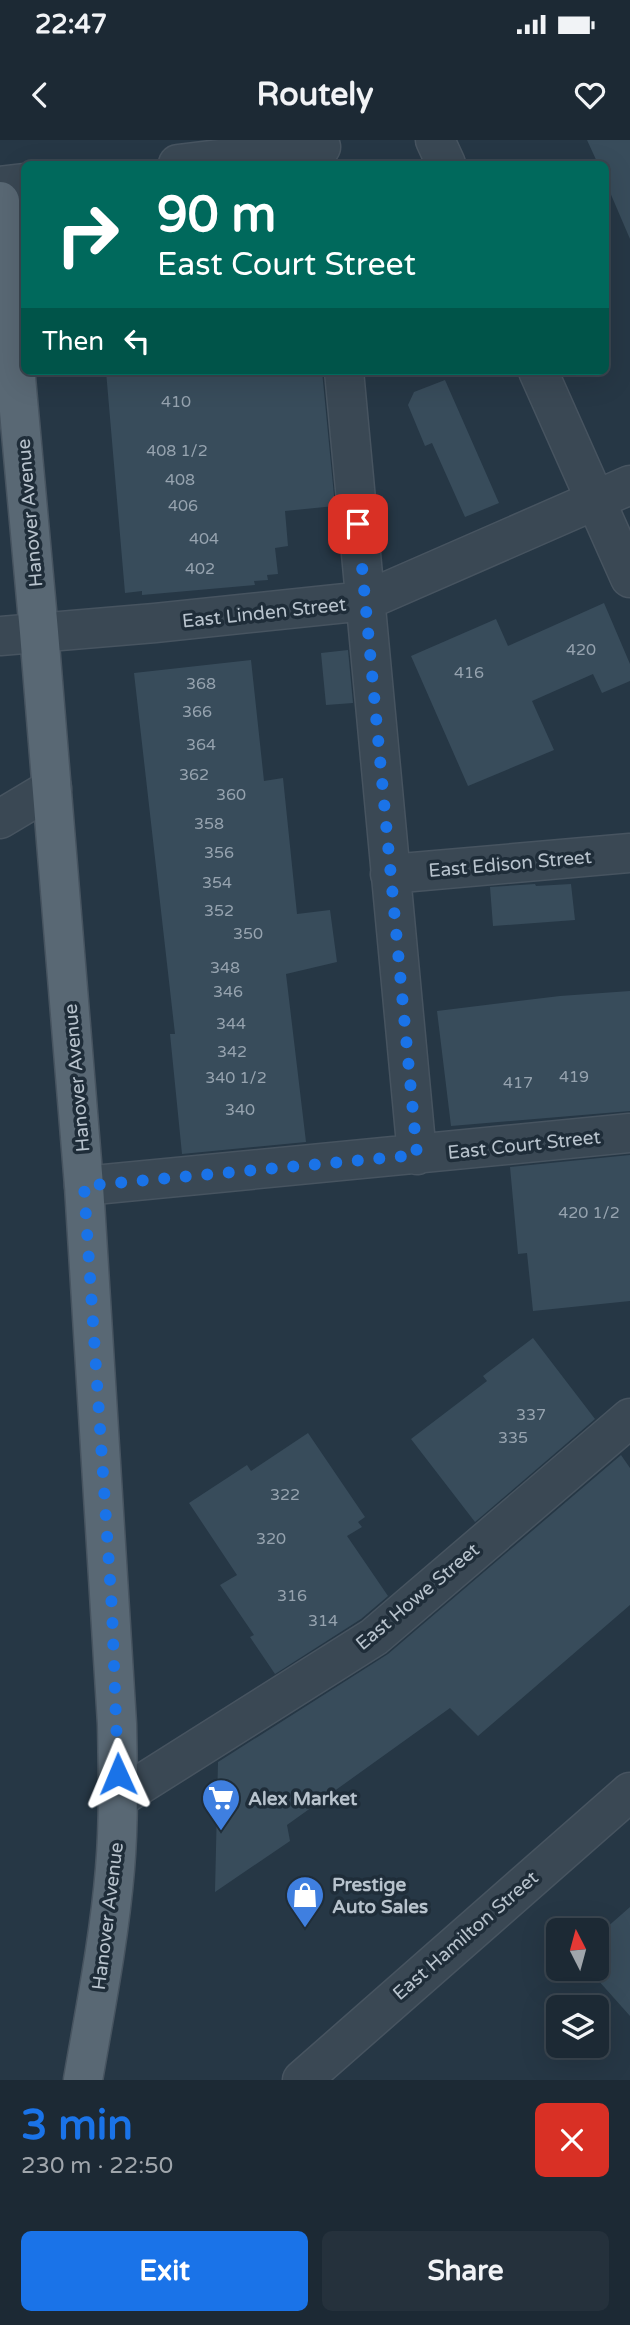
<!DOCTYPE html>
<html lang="en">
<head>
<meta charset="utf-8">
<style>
	body { margin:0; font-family:"Varela Round",sans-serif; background:#25313c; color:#f1f3f6; height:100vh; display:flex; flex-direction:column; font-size:26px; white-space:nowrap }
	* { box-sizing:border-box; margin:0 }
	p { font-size:23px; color:#a0a6ac }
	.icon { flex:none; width:38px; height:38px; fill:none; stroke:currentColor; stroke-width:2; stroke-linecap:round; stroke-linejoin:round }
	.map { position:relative; height:1940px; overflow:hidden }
	.side { display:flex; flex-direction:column; background:#1c2934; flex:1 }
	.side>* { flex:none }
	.banner { position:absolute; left:21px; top:21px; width:588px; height:214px; border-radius:10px; box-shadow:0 7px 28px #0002,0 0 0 2px #3a454f; background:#00695c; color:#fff; overflow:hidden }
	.needle { width:46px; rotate:354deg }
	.tools { position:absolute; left:546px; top:1778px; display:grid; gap:14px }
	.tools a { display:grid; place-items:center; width:63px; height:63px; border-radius:10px; background:#1c2934; box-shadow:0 7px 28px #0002,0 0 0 2px #3a454f; font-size:35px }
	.pin { position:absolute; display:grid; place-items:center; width:60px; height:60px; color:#fff; margin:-30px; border-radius:14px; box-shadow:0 4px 10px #0006 }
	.me { position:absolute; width:77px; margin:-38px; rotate:359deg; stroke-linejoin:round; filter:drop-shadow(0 0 5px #0008) }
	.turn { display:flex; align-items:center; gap:24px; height:147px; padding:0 21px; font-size:32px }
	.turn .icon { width:91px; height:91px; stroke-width:2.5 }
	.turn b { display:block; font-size:49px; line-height:60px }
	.then { display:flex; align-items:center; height:66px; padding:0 21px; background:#0003; gap:14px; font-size:26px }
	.round { display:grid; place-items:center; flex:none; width:74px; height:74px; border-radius:10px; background:#25313c }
	.summary { display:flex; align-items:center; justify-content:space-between; height:119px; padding:0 21px }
	h1 { font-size:42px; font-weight:700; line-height:52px; color:#1a73e8 }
	.action { display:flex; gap:14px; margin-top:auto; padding:14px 21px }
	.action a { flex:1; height:80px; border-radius:10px; background:#1a73e8; color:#fff; font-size:28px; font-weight:700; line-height:80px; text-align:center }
	.action a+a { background:#25313c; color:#f1f3f6 }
	.status { display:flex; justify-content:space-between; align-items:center; height:49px; padding:0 35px; background:#1c2934; direction:ltr }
	.status svg { height:19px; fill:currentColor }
	header { display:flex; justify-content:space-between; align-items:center; height:91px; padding:0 21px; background:#1c2934; font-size:32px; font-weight:700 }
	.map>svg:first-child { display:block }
	.building { fill:#384c5b }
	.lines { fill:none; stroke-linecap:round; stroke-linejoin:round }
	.minor-casing { stroke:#475460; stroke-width:41 }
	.major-casing { stroke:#475460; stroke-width:41 }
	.minor { stroke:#3a4854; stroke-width:38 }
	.major { stroke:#596874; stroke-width:38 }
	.route { stroke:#1a73e8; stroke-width:12; stroke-dasharray:0 21.6 }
	.labels { text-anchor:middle; stroke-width:7; stroke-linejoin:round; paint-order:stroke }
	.number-label { font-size:16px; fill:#96a3af }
	.street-label { font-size:19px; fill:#b8c3cd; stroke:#1f2d39 }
	.poi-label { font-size:19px; font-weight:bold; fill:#b8c3cd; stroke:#1f2d39; text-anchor:start }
</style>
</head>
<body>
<div class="status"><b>22:47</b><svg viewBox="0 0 49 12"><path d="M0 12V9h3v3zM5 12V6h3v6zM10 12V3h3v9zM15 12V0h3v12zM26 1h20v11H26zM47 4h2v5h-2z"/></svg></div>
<header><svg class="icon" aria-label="back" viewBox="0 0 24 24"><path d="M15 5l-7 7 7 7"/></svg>Routely<svg class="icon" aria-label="heart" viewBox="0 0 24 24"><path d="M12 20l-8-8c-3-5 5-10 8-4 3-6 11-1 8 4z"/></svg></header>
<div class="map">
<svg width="630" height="1940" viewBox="0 0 630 1940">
	<rect width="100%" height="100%" fill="#263745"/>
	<path class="building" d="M 587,0 L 630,0 L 630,99 L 606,43 L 606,24 L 598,24 Z
		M 106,231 L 322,231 L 335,366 L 285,371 L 288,406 L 275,408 L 278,434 L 267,435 L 268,440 L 254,441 L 255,445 L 142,455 L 142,451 L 125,453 Z
		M 445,240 L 499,363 L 465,377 L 432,303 L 425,306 L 408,265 L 414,252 Z
		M 604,463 L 630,524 L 630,541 L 602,553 L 593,534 L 532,561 L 554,610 L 468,646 L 411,516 L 496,479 L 508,506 Z
		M 348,510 L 353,563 L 326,565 L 321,513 Z
		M 251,520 L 264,641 L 283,638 L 297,774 L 330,770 L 337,822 L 286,834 L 306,1002 L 182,1014 L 170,894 L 175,894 L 134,533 Z
		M 535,744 L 536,746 L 571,744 L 575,780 L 493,786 L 490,747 Z
		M 630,851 L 630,971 L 451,986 L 437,871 L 560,856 Z
		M 630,1015 L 630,1161 L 533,1171 L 527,1113 L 518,1114 L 510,1027 Z
		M 533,1198 L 595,1279 L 475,1382 L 411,1299 L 487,1241 L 483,1236 Z
		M 308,1293 L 365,1377 L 358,1382 L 362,1387 L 347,1396 L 388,1456 L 361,1479 L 275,1534 L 250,1497 L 254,1495 L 220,1445 L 237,1435 L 189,1363 L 247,1325 L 251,1331 Z
		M 621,1315 L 630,1328 L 630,1465 L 478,1596 L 450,1568 L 287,1685 L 290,1701 L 215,1752 L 218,1622 L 388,1514 Z
		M 630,1767 L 630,1876 L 597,1839 L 597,1796 Z"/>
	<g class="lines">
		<defs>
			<path id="minor" d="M 435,0 L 446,24
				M 178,24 L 321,7
				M 0,46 L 24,43
				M 344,231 L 417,1015
				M 538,231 L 630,438
				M 0,496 L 155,483 L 365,461 L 630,345
				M 0,679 L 52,648
				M 390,734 L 630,713
				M 84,1046 L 630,993
				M 119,1658 L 374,1497 L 630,1278
				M 302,1940 L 630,1652"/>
			<path id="major" d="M 0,61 L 39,492 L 84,1046 L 117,1584 C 118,1633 119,1681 115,1729 C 109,1800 95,1870 83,1940"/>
		</defs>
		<use href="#minor" class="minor-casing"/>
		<use href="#major" class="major-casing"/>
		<use href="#minor" class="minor"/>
		<use href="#major" class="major"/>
	</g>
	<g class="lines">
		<path class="route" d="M 118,1634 L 112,1470 L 84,1046 L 417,1015 L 358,384"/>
	</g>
	<defs>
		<symbol id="supermarket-pin" viewBox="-11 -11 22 30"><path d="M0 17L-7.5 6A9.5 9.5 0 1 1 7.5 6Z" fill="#3f7fe0" stroke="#1f2d39"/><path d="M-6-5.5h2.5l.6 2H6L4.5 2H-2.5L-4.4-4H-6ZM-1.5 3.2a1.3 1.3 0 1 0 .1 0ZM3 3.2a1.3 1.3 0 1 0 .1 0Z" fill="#fff"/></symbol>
		<symbol id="shop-pin" viewBox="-11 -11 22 30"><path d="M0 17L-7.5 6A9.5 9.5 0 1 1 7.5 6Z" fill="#3f7fe0" stroke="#1f2d39"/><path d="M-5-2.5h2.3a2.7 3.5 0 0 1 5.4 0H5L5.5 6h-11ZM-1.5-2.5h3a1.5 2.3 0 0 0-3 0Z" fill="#fff"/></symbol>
	</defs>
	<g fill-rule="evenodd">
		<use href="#supermarket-pin" x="199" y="1636" width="44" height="60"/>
		<use href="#shop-pin" x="283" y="1733" width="44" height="60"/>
	</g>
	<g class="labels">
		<g class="number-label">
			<text x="176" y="267">410</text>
			<text x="177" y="316">408 1/2</text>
			<text x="180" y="345">408</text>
			<text x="183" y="371">406</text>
			<text x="204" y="404">404</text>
			<text x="200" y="434">402</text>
			<text x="581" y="515">420</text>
			<text x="469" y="538">416</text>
			<text x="201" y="549">368</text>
			<text x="197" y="577">366</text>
			<text x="201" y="610">364</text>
			<text x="194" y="640">362</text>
			<text x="231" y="660">360</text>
			<text x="209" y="689">358</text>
			<text x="219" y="718">356</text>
			<text x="217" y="748">354</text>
			<text x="219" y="776">352</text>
			<text x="248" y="799">350</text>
			<text x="225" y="833">348</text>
			<text x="228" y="857">346</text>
			<text x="231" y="889">344</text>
			<text x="232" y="917">342</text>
			<text x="574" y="942">419</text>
			<text x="236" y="943">340 1/2</text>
			<text x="518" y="948">417</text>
			<text x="240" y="975">340</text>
			<text x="589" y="1078">420 1/2</text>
			<text x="531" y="1280">337</text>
			<text x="513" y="1303">335</text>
			<text x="285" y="1360">322</text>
			<text x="271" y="1404">320</text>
			<text x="292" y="1461">316</text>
			<text x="323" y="1486">314</text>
		</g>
		<g class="street-label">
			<text transform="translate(29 373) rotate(-95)" y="7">Hanover Avenue</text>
			<text transform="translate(264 472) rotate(-6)" y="7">East Linden Street</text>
			<text transform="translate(510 723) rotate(-5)" y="7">East Edison Street</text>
			<text transform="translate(76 938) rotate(-95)" y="7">Hanover Avenue</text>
			<text transform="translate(524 1004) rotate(-6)" y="7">East Court Street</text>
			<text transform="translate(417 1456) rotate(-40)" y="7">East Howe Street</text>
			<text transform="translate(107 1776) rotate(-83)" y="7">Hanover Avenue</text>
			<text transform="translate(465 1795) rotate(-41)" y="7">East Hamilton Street</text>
		</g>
		<g class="poi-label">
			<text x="248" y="1665">Alex Market</text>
			<text x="332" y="1751">Prestige<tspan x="332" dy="22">Auto Sales</tspan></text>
		</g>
	</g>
</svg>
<div class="tools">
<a><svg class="needle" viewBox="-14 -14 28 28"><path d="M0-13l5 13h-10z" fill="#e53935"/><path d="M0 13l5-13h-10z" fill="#a0a6ac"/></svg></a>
<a><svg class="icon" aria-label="layers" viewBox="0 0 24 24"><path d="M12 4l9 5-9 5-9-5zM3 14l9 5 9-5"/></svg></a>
</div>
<div class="pin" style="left:358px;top:384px;background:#d93025"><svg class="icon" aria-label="arrive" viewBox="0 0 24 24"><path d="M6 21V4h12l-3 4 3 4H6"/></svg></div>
<svg class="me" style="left:118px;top:1634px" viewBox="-20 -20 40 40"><path d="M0-17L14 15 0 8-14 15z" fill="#1a73e8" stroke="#fff" stroke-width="4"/></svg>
<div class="banner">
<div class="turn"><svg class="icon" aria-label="right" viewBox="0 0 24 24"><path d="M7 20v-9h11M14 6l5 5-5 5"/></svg><div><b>90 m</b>East Court Street</div></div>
<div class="then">Then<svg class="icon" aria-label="left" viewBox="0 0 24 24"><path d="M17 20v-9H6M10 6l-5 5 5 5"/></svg></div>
</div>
</div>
<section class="side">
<div class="summary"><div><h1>3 min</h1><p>230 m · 22:50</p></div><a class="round" style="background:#d93025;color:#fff"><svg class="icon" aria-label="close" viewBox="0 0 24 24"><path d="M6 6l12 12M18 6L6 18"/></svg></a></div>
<div class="action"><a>Exit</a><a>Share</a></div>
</section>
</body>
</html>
